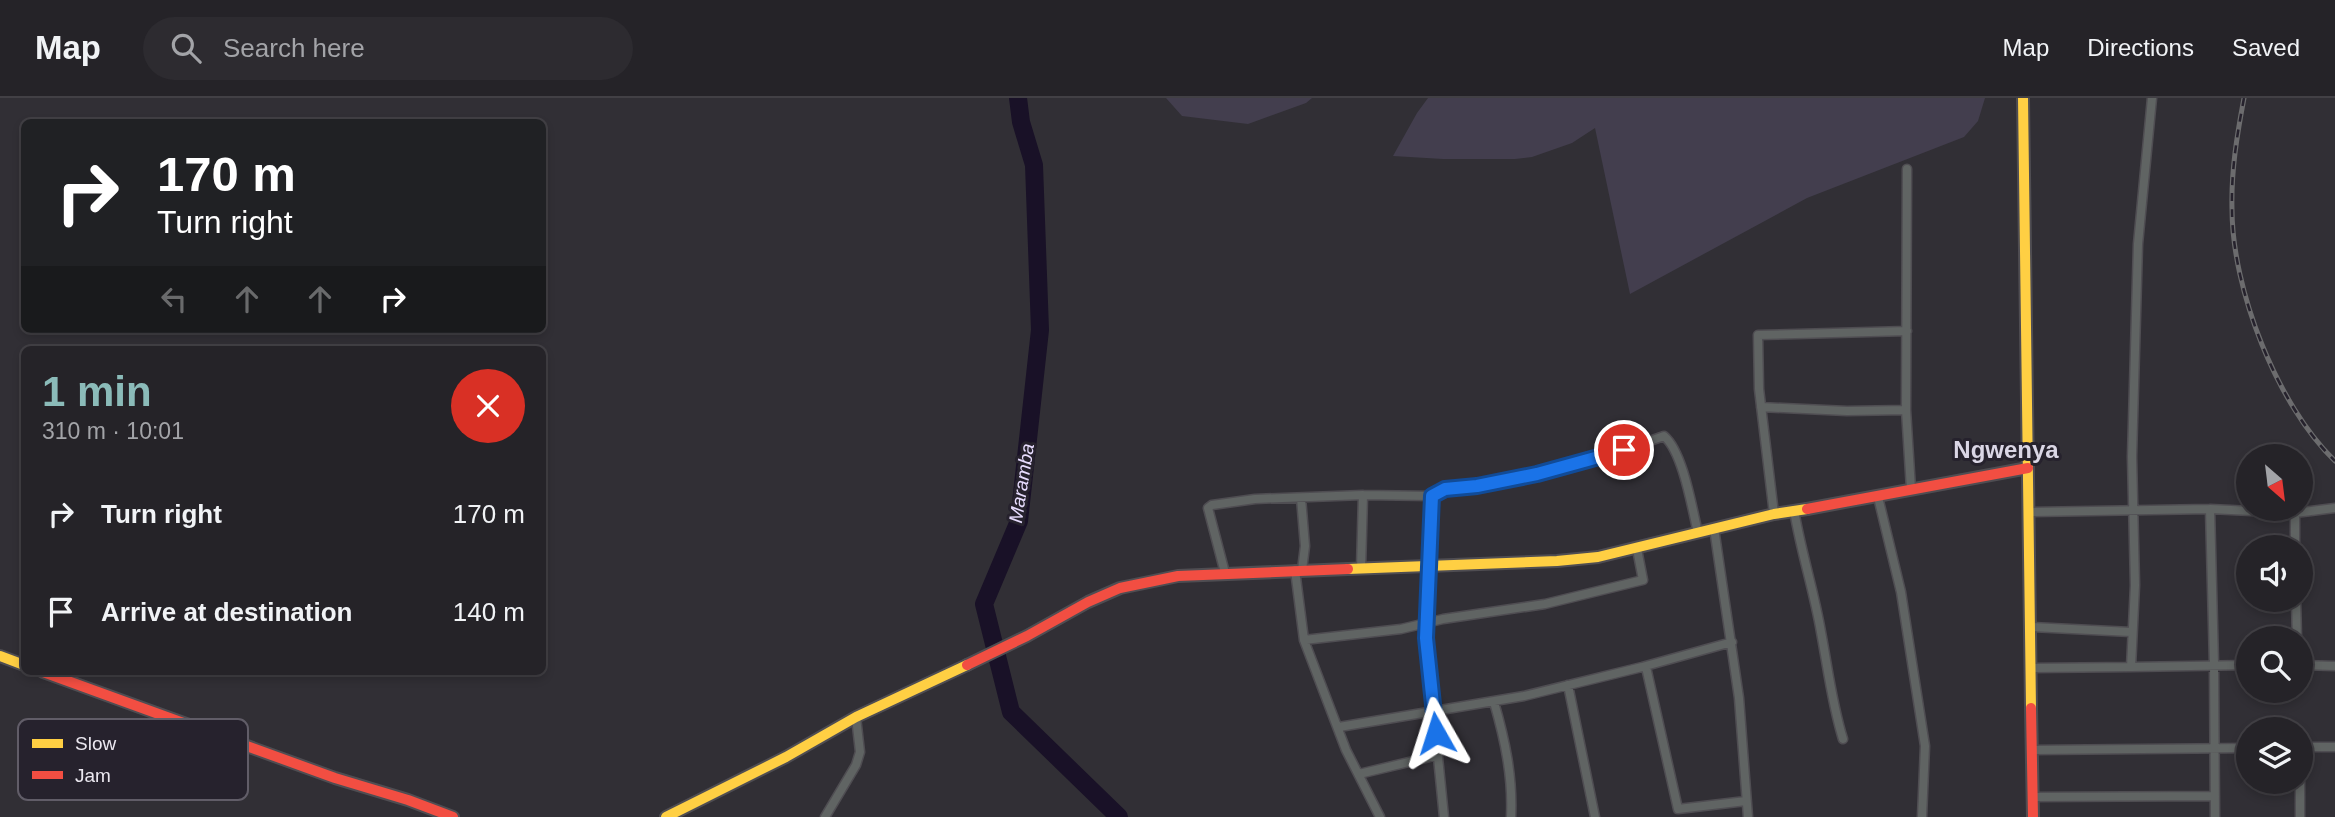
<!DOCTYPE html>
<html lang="en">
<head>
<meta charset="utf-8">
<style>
	body { margin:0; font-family:Arial,sans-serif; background:#2d2b30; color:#f1f3f6; height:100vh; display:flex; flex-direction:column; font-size:26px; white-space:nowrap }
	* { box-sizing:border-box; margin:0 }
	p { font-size:23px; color:#a3a4a8 }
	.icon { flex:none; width:38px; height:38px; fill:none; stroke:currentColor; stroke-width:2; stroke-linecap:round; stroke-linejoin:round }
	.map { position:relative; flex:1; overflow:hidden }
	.panel { position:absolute; left:21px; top:248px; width:525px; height:329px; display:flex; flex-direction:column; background:#252328; border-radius:10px; box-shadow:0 4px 10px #0003,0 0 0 2px #424045 }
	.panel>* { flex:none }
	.hud { position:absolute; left:21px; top:21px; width:525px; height:214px; border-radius:10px; box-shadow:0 4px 10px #0003,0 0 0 2px #424045; background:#202124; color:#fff; overflow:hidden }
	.needle { width:46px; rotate:152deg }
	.fabs { position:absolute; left:2236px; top:346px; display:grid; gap:14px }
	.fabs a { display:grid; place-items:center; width:77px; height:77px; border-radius:50%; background:#252328; box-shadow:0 4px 10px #0003,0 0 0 2px #424045; font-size:35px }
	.pin { position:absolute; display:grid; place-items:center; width:60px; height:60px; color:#fff; margin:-30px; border:4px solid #fff; border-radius:50%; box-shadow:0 2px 7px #0007 }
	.me { position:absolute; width:77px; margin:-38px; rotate:354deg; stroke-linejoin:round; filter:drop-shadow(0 0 5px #0008) }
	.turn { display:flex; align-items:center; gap:24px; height:147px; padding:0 21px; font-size:32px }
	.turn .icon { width:91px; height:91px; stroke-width:2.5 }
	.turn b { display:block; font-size:49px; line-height:60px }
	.lanes { display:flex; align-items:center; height:66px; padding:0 21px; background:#0003; justify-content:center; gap:35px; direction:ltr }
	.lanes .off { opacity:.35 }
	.round { display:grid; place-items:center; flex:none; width:74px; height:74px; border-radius:37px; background:#2d2b30 }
	.headline { display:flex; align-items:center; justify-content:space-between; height:119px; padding:0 21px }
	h1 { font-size:42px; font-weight:700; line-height:52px; color:#8bbbb9 }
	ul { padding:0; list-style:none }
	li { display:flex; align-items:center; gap:21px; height:98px; padding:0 21px }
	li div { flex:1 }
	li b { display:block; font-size:26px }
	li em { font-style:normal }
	header { display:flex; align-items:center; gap:42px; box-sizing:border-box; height:98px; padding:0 35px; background:#252328; border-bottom:2px solid #424045 }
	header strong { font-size:33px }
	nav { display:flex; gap:38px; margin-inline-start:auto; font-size:24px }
	.search { width:490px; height:63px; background:#2d2b30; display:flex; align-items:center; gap:18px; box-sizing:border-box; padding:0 24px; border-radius:38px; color:#a3a4a8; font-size:26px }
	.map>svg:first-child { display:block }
	.green { fill:#433e4e }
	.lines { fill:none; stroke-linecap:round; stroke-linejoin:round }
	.river { stroke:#191127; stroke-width:18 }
	.street-casing { stroke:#4f4d52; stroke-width:11 }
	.slow-casing { stroke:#4f4d52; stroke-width:14 }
	.jam-casing { stroke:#4f4d52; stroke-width:14 }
	.street { stroke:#606463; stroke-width:8 }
	.slow { stroke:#ffcf43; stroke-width:10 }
	.jam { stroke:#f24e42; stroke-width:10 }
	.rail-casing { stroke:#6c6c6e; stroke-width:5 }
	.rail { stroke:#26222d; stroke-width:2.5; stroke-dasharray:8; stroke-linecap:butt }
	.route-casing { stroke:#114b97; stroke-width:18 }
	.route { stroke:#1a73e8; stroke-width:12 }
	.labels { text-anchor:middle; stroke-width:6; stroke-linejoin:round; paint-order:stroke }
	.water-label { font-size:19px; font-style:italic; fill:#e7dcfe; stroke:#26222d }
	.district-label { font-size:24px; font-weight:bold; fill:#dad6e5; stroke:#26222d }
	.key { fill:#26222d; stroke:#615d68; stroke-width:2 }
	.key-label { font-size:19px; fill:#ebe8f0 }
</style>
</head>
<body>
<header>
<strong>Map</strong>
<div class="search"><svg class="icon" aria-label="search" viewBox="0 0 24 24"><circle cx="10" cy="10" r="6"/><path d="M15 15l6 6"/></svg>Search here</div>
<nav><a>Map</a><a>Directions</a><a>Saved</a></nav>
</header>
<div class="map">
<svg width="2335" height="719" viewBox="0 0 2335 719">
	<rect width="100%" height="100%" fill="#312f35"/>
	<path class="green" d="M 1166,0 L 1312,0 L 1306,5 L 1248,26 L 1182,18 Z
		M 1428,0 L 1985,0 L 1978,23 L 1964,39 L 1807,100 L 1630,196 L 1595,30 L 1572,45 L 1532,59 L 1515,61 L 1443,61 L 1393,58 L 1417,15 Z"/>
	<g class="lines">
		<path class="river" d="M 1018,0 L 1021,24 L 1034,67 L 1040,232 L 1019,423 L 984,506 L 1011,614 L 1119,719"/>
		<defs>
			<path id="street" d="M 2152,0 L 2138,146 L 2132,359 L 2135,487 L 2131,569 L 2249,567
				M 1907,71 L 1906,312 L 1911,391
				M 1761,309 L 1847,313 L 1906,312
				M 1878,399 L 1901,494 L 1925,648 L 1922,719
				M 1301,400 L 1305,448 L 1302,472
				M 2210,411 L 2214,566 L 2215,719
				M 1794,412 C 1801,454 1814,493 1821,534 C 1828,571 1832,606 1843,641
				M 2028,414 L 2210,411 L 2295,415 L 2335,410
				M 2295,415 L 2295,450
				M 1774,416 L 1759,291 L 1758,237 L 1907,233
				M 1714,430 L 1739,600 L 1748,719
				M 1361,471 L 1363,397
				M 1295,472 L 1304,542 L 1346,652 L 1380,719
				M 1225,475 L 1208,410 L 1212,407 L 1255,401 L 1363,397 L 1432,398
				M 2296,502 L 2297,541
				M 2030,529 L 2131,534
				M 1304,542 L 1401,531 L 1443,521 L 1545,506 L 1643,482 L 1637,451
				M 2301,567 L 2335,568
				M 1646,569 L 1678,711 L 1746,703
				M 2031,570 L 2131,569
				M 1568,587 L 1595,719
				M 1494,604 C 1505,642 1513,679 1511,719
				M 1339,629 L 1524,598 L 1642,569 L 1732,544
				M 2301,649 L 2335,649
				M 2033,652 L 2249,650
				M 1359,676 L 1438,657
				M 2300,684 L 2300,719
				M 2033,699 L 2215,698
				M 825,719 L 856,667 L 860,654 L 856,619
				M 1444,719 L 1426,540 L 1432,398 L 1445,391 L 1477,388 L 1537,376 L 1624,352 L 1664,338 C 1683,354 1692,410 1698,435"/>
			<path id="slow" d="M 2023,0 L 2031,610
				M 1348,471 L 1557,463 L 1598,459 L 1774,416 L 1807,411
				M 0,558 L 24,567
				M 666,719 L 786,659 L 856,619 L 967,567"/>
			<path id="jam" d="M 1807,411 L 2028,370
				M 967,567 L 1027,538 L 1088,504 L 1120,490 L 1178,478 L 1348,471
				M 43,574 L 335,680 L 408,702 L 453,719
				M 2031,610 L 2033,719"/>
		</defs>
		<use href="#street" class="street-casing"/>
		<use href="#slow" class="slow-casing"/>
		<use href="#jam" class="jam-casing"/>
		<use href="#street" class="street"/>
		<use href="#slow" class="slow"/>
		<use href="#jam" class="jam"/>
		<defs>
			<path id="rail" d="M 2244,0 C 2237,37 2231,73 2232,111 C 2232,191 2277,307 2335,363"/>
		</defs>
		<use href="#rail" class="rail-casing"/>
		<use href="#rail" class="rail"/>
	</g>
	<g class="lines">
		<defs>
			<path id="route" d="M 1436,635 L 1426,540 L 1432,398 L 1445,391 L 1477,388 L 1537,376 L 1624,352"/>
		</defs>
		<use href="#route" class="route-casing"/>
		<use href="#route" class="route"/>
	</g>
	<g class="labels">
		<g class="water-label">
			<text transform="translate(1021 385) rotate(-81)" y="7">Maramba</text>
		</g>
		<g class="district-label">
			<text x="2006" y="360">Ngwenya</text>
		</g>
	</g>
	<rect x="18" y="621" width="230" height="81" rx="10" class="key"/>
	<rect x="32" y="641" width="31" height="9" fill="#ffcf43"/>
	<rect x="32" y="673" width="31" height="8" fill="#f24e42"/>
	<g class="key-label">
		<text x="75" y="652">Slow</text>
		<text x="75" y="684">Jam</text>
	</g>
</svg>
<div class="fabs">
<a><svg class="needle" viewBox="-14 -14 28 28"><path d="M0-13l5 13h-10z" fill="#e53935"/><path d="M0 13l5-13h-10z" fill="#a3a4a8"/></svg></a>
<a><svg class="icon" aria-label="sound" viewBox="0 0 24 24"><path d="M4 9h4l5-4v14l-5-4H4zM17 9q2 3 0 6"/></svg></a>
<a><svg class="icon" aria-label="search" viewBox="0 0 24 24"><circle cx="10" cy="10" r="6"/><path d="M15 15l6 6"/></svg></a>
<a><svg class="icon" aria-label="layers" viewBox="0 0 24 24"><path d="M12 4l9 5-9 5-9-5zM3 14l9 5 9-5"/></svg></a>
</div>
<div class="pin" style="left:1624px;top:352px;background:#d93025"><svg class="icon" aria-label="arrive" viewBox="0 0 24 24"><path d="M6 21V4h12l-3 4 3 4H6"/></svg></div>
<svg class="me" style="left:1436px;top:635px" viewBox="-20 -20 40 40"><path d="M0-17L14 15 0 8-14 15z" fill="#1a73e8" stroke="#fff" stroke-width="4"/></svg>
<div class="hud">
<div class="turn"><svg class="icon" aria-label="right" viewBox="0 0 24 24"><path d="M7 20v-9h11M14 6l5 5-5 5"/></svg><div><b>170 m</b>Turn right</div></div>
<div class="lanes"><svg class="icon off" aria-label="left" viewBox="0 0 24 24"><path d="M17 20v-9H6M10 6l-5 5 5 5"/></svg><svg class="icon off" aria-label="ahead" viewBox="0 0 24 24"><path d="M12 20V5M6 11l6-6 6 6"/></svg><svg class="icon off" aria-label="ahead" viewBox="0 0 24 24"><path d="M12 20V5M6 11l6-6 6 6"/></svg><svg class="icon" aria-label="right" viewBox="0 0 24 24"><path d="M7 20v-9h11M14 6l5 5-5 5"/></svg></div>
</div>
<section class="panel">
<div class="headline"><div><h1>1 min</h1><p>310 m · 10:01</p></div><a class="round" style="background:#d93025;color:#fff"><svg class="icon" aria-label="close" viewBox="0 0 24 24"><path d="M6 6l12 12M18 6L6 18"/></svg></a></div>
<ul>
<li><svg class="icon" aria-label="right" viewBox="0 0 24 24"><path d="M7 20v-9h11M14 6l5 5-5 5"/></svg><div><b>Turn right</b></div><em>170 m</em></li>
<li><svg class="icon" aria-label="arrive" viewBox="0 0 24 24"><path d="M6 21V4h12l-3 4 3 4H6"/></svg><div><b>Arrive at destination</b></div><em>140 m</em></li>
</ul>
</section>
</div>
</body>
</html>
